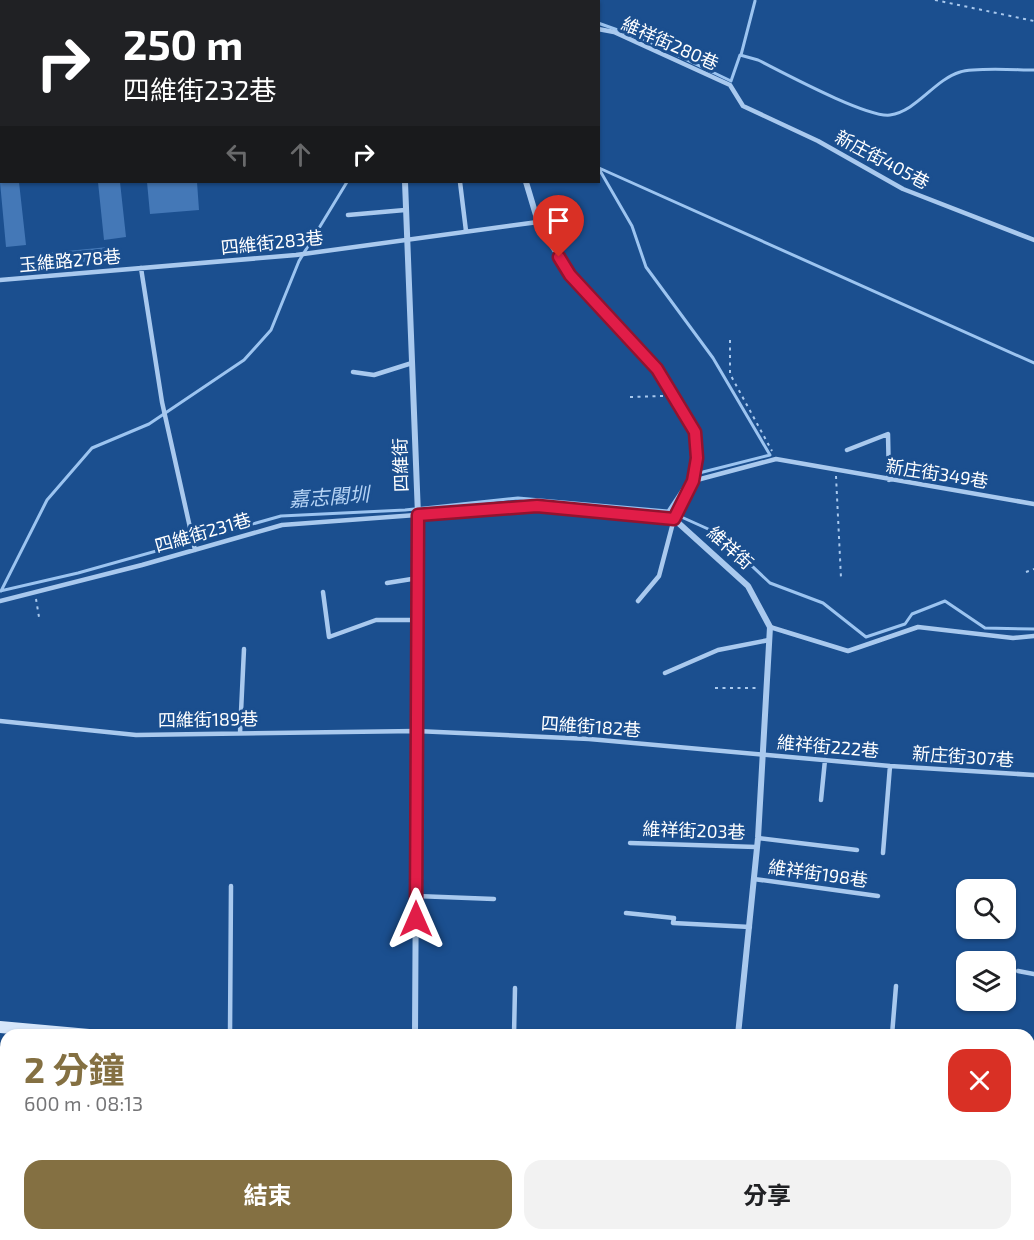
<!DOCTYPE html>
<html lang="zh-TW">
<head>
<meta charset="utf-8">
<style>
	body { margin:0; font-family:"Exo 2","Noto Sans TC",sans-serif; background:#f2f2f2; color:#202124; height:100vh; display:flex; flex-direction:column; font-size:22px; white-space:nowrap }
	* { box-sizing:border-box; margin:0 }
	p { font-size:20px; color:#757577 }
	.icon { flex:none; width:33px; height:33px; fill:none; stroke:currentColor; stroke-width:2; stroke-linecap:round; stroke-linejoin:round }
	.map { position:relative; flex:1; overflow:hidden }
	.details { position:absolute; left:0px; top:1029px; width:1035px; height:212px; display:flex; flex-direction:column; background:#fff; border-radius:18px 18px 0 0; box-shadow:0 2px 4px #0004 }
	.details>* { flex:none }
	.banner { position:absolute; left:0px; top:0px; width:600px; height:183px; box-shadow:0 2px 4px #0004; background:#202124; color:#fff; overflow:hidden }
	.tools { position:absolute; left:956px; top:879px; display:grid; gap:12px }
	.tools a { display:grid; place-items:center; width:60px; height:60px; border-radius:12px; background:#fff; box-shadow:0 2px 4px #0004; font-size:30px }
	.pin { position:absolute; display:grid; place-items:center; width:51px; height:51px; color:#fff; margin:-62px -26px; border-radius:50% 50% 50% 0; rotate:-45deg; box-shadow:0 0 6px #0007 }
	.pin .icon { rotate:45deg }
	.me { position:absolute; width:66px; margin:-33px; rotate:0deg; stroke-linejoin:round; filter:drop-shadow(0 0 4px #0008) }
	.turn { display:flex; align-items:center; gap:21px; height:126px; padding:0 24px; font-size:27px }
	.turn .icon { width:78px; height:78px; stroke-width:2.5 }
	.turn b { display:block; font-size:42px; line-height:51px }
	.lanes { display:flex; align-items:center; height:57px; padding:0 24px; background:#0003; justify-content:center; gap:30px; direction:ltr }
	.lanes .off { opacity:.35 }
	.round { display:grid; place-items:center; flex:none; width:63px; height:63px; border-radius:18px; background:#f2f2f2 }
	.summary { display:flex; align-items:center; justify-content:space-between; height:102px; padding:0 24px }
	h1 { font-size:36px; font-weight:700; line-height:45px; color:#847042 }
	.button { display:flex; gap:12px; margin-top:auto; padding:12px 24px }
	.button a { flex:1; height:69px; border-radius:18px; background:#847042; color:#fff; font-size:24px; font-weight:700; line-height:69px; text-align:center }
	.button a+a { background:#f2f2f2; color:#202124 }
	.map>svg:first-child { display:block }
	.green { fill:#2e69ad }
	.lines { fill:none; stroke-linecap:round; stroke-linejoin:round }
	.stream { stroke:#9cc4f0; stroke-width:3 }
	.building { fill:#4478b7 }
	.path { stroke:#a9c9ee; stroke-width:2; stroke-dasharray:3 4.5; stroke-linecap:butt }
	.lane { stroke:#a9c9ee; stroke-width:4.5 }
	.street { stroke:#a9c9ee; stroke-width:6 }
	.secondary { stroke:#d6e6fa; stroke-width:12 }
	.route-casing { stroke:#92132f; stroke-width:15 }
	.route { stroke:#e11d48; stroke-width:10 }
	.labels { text-anchor:middle; stroke-width:6; stroke-linejoin:round; paint-order:stroke }
	.street-label { font-size:18px; fill:#fff; stroke:#1b4f8f }
	.water-label { font-size:20px; font-style:italic; fill:#b5d3f5; stroke:#1b4f8f }
</style>
</head>
<body>
<div class="map">
<svg width="1034" height="1240" viewBox="0 0 1034 1240">
	<rect width="100%" height="100%" fill="#1b4f8f"/>
	<path class="green" d="M 97,0 L 386,0 L 386,2 Z"/>
	<g class="lines">
		<path class="stream" d="M 486,0 L 487,2
			M 519,0 L 527,2
			M 598,23 L 643,39 L 731,81 L 740,55 L 758,60 C 782,72 867,118 890,115 C 917,111 934,80 960,72 C 975,67 1017,70 1034,70
			M 741,55 L 755,1
			M 599,168 L 1034,363
			M 599,169 L 632,226 L 646,267 L 713,358 L 770,455 L 699,473 L 686,484 L 668,511
			M 0,591 L 78,573 L 281,516 L 405,510 L 518,498 L 668,511 L 717,533 L 770,583 L 823,603 L 866,637 L 905,624 L 912,614 L 945,601 L 985,628 L 1034,629
			M 1,591 L 47,500 L 92,448 L 149,424 L 244,360 L 271,330 L 299,261 L 347,182"/>
	</g>
	<path class="building" d="M 0,182 L 19,182 L 26,245 L 6,247 Z
		M 98,182 L 120,182 L 126,237 L 104,240 Z
		M 147,182 L 197,182 L 199,210 L 150,214 Z
		M 108,247 L 110,262 L 28,270 L 26,255 Z"/>
	<g class="lines">
		<path class="path" d="M 935,0 L 1034,21
			M 730,340 L 730,374 L 772,451
			M 630,397 L 663,396
			M 836,476 L 841,578
			M 1026,572 L 1034,569
			M 36,599 L 39,617
			M 715,688 L 757,688"/>
		<path class="lane" d="M 598,29 L 614,32 L 730,85 L 743,106 L 818,141 L 903,189 L 1034,240
			M 460,182 L 466,231
			M 348,215 L 405,210
			M 141,268 L 162,402 L 195,550
			M 0,280 L 296,255 L 538,222
			M 353,372 L 374,375 L 412,363
			M 847,450 L 888,434 L 889,480
			M 693,481 L 776,459 L 1034,504
			M 387,583 L 418,578
			M 323,592 L 329,637 L 376,620 L 417,620
			M 0,601 L 142,565 L 282,525 L 537,506 L 674,519 L 659,576 L 638,601
			M 770,627 L 848,651 L 918,627 L 1013,638 L 1034,636
			M 665,673 L 718,650 L 769,640
			M 0,721 L 136,735 L 416,731 L 589,739 L 890,766 L 1034,775
			M 240,733 L 244,649
			M 821,800 L 825,760
			M 758,838 L 857,850
			M 630,843 L 756,847
			M 883,853 L 890,766
			M 754,879 L 878,896
			M 416,896 L 494,899
			M 626,913 L 674,918 L 673,923 L 750,927
			M 1018,971 L 1034,974
			M 230,1035 L 231,886
			M 514,1035 L 515,988
			M 892,1035 L 896,986
			M 1029,1056 L 1034,1056
			M 0,1199 L 6,1199
			M 51,1234 L 52,1240
			M 80,1234 L 80,1240
			M 127,1234 L 127,1240
			M 152,1234 L 152,1240
			M 175,1234 L 175,1240
			M 293,1234 L 293,1240
			M 971,1239 L 978,1240
			M 263,1240 L 263,1234
			M 817,1240 L 817,1234
			M 896,1240 L 896,1234
			M 928,1240 L 929,1234"/>
		<path class="street" d="M 397,0 L 397,2
			M 496,0 L 496,2
			M 405,182 L 418,515 L 415,1035
			M 526,182 L 538,222 L 570,275 L 657,369 L 695,432 L 697,457 L 693,481 L 674,519 L 748,586 L 770,627 L 758,838 L 738,1035
			M 1029,1092 L 1034,1070
			M 420,1234 L 420,1240
			M 724,1240 L 725,1234
			M 1015,1240 L 1016,1234"/>
		<path class="secondary" d="M 0,1027 L 89,1035
			M 1029,1114 L 1034,1114"/>
	</g>
	<g class="lines">
		<defs>
			<path id="route" d="M 416,919 L 418,515 L 537,506 L 674,519 L 693,481 L 697,458 L 695,432 L 657,369 L 570,275 L 559,257"/>
		</defs>
		<use href="#route" class="route-casing"/>
		<use href="#route" class="route"/>
	</g>
	<g class="labels">
		<g class="street-label">
			<text transform="translate(670 44) rotate(24)" y="6">維祥街280巷</text>
			<text transform="translate(882 160) rotate(28)" y="6">新庄街405巷</text>
			<text transform="translate(272 243) rotate(-6)" y="6">四維街283巷</text>
			<text transform="translate(70 261) rotate(-5)" y="6">玉維路278巷</text>
			<text transform="translate(401 465) rotate(-92)" y="6">四維街</text>
			<text transform="translate(937 474) rotate(9)" y="6">新庄街349巷</text>
			<text transform="translate(203 533) rotate(-16)" y="6">四維街231巷</text>
			<text transform="translate(730 548) rotate(42)" y="6">維祥街</text>
			<text transform="translate(208 720) rotate(-1)" y="6">四維街189巷</text>
			<text transform="translate(591 727) rotate(4)" y="6">四維街182巷</text>
			<text transform="translate(828 747) rotate(5)" y="6">維祥街222巷</text>
			<text transform="translate(963 757) rotate(4)" y="6">新庄街307巷</text>
			<text transform="translate(694 831) rotate(2)" y="6">維祥街203巷</text>
			<text transform="translate(818 874) rotate(8)" y="6">維祥街198巷</text>
		</g>
		<g class="water-label">
			<text transform="translate(329 497) rotate(-4)" y="7">嘉志閣圳</text>
		</g>
	</g>
</svg>
<div class="tools">
<a><svg class="icon" aria-label="search" viewBox="0 0 24 24"><circle cx="10" cy="10" r="6"/><path d="M15 15l6 6"/></svg></a>
<a><svg class="icon" aria-label="layers" viewBox="0 0 24 24"><path d="M12 4l9 5-9 5-9-5zM3 14l9 5 9-5"/></svg></a>
</div>
<div class="pin" style="left:559px;top:257px;background:#d93025"><svg class="icon" aria-label="arrive" viewBox="0 0 24 24"><path d="M6 21V4h12l-3 4 3 4H6"/></svg></div>
<svg class="me" style="left:416px;top:919px" viewBox="-20 -20 40 40"><path d="M0-17L14 15 0 8-14 15z" fill="#e11d48" stroke="#fff" stroke-width="4"/></svg>
<div class="banner">
<div class="turn"><svg class="icon" aria-label="right" viewBox="0 0 24 24"><path d="M7 20v-9h11M14 6l5 5-5 5"/></svg><div><b>250 m</b>四維街232巷</div></div>
<div class="lanes"><svg class="icon off" aria-label="left" viewBox="0 0 24 24"><path d="M17 20v-9H6M10 6l-5 5 5 5"/></svg><svg class="icon off" aria-label="ahead" viewBox="0 0 24 24"><path d="M12 20V5M6 11l6-6 6 6"/></svg><svg class="icon" aria-label="right" viewBox="0 0 24 24"><path d="M7 20v-9h11M14 6l5 5-5 5"/></svg></div>
</div>
<section class="details">
<div class="summary"><div><h1>2 分鐘</h1><p>600 m · 08:13</p></div><a class="round" style="background:#d93025;color:#fff"><svg class="icon" aria-label="close" viewBox="0 0 24 24"><path d="M6 6l12 12M18 6L6 18"/></svg></a></div>
<div class="button"><a>結束</a><a>分享</a></div>
</section>
</div>
</body>
</html>
